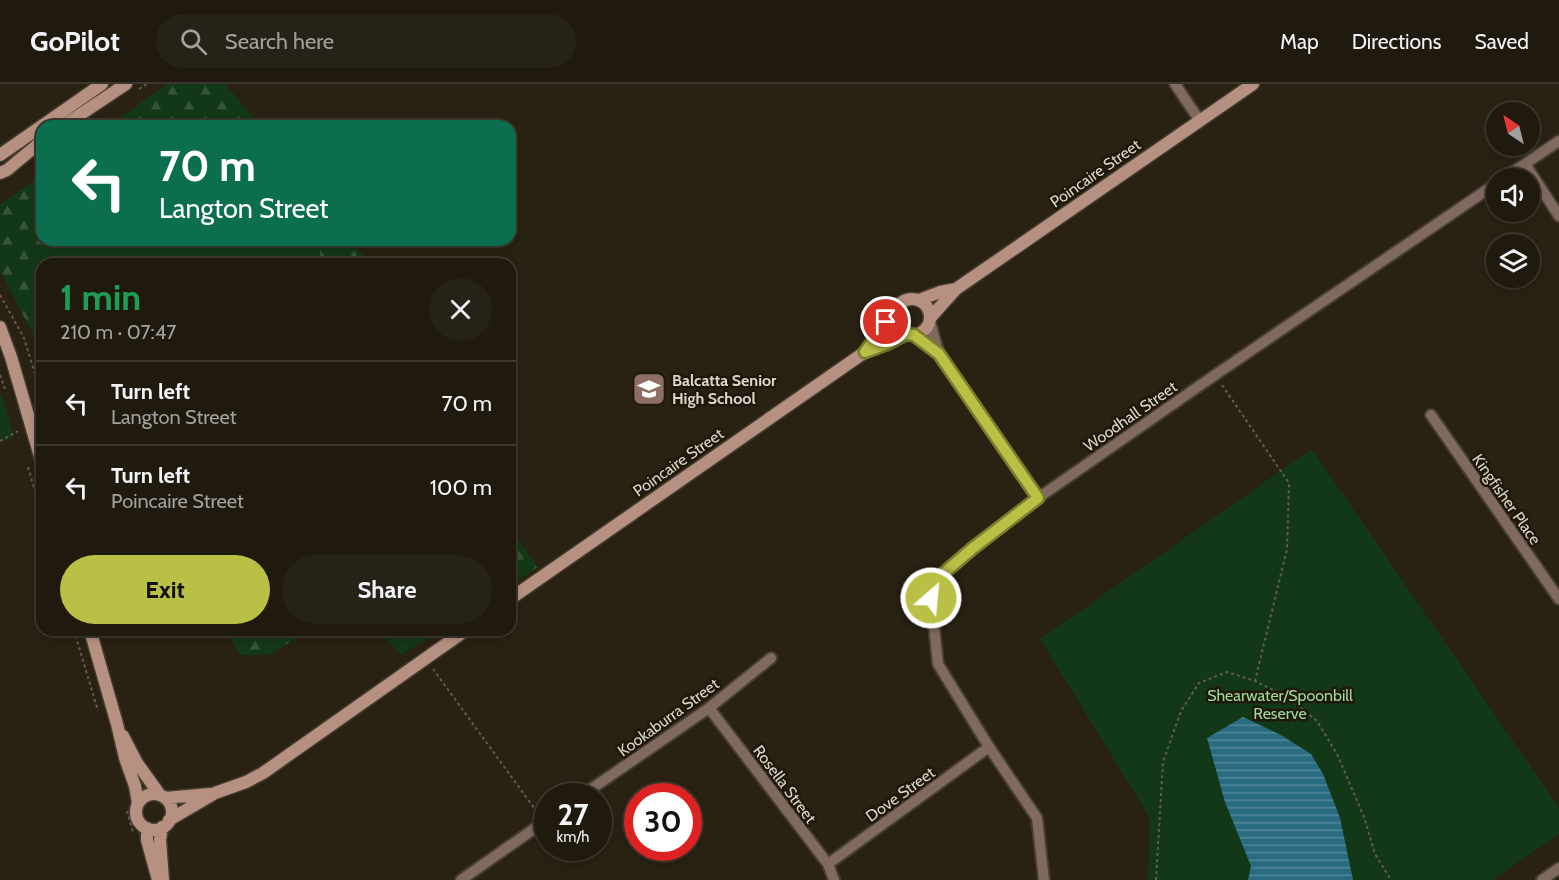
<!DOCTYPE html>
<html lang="en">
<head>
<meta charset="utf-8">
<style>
	body { margin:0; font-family:Cabin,sans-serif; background:#272217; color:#f1f3f6; height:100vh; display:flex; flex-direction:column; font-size:22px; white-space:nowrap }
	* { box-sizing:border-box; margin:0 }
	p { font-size:20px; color:#a1a09e }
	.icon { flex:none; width:33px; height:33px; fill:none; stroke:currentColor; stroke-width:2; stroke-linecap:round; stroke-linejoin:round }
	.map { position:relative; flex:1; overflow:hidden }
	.sheet { position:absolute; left:36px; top:174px; width:480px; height:378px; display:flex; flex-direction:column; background:#1f190e; border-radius:18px; box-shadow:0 3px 9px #0003,0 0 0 2px #3c382e }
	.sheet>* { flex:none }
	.top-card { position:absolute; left:36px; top:36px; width:480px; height:126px; border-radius:18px; box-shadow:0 3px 9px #0003,0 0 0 2px #3c382e; background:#0b6e4f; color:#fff; overflow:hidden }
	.needle { width:39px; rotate:325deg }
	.fabs { position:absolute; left:1486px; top:18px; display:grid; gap:12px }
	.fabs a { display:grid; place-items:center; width:54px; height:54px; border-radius:50%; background:#1f190e; box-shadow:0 3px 9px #0003,0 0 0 2px #3c382e; font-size:30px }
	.speed { position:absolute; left:534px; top:699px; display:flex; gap:12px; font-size:30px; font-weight:700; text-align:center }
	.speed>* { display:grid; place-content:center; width:78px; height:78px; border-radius:50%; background:#1f190e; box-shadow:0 3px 9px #0003,0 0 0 2px #3c382e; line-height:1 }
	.speed small { font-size:15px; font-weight:400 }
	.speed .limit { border:9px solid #d22; background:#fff; color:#111 }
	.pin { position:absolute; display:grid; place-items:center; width:51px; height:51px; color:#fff; margin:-26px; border:3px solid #fff; border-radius:50%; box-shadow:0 2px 6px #0007 }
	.me { position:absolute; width:66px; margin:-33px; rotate:27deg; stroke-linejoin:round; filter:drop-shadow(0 0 4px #0008) }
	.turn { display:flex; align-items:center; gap:21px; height:126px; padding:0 24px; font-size:27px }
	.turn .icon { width:78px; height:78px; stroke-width:2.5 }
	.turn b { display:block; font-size:42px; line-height:51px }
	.round { display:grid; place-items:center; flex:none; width:63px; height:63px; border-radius:32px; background:#272217 }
	.head { display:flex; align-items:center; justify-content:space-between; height:102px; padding:0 24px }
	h1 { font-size:36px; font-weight:700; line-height:45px; color:#1e9e55 }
	.cta { display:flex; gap:12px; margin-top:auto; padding:12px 24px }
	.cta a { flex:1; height:69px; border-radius:36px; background:#bac045; color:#111; font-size:24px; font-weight:700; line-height:69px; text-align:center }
	.cta a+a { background:#272217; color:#f1f3f6 }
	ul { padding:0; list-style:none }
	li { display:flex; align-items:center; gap:18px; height:84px; padding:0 24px; border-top:2px solid #3c382e }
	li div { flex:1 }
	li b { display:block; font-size:22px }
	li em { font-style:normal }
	header { display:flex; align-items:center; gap:36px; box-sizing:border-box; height:84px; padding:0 30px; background:#1f190e; border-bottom:2px solid #3c382e }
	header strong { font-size:28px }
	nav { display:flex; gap:33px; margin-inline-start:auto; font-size:21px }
	.search { width:420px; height:54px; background:#272217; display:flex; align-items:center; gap:15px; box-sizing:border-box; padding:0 21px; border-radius:33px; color:#a1a09e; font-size:22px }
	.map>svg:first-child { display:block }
	.green { fill:#133817 }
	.forest { fill:url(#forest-firs) }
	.water { fill:url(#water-rules) }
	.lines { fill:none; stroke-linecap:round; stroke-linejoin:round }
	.street-casing { stroke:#453e30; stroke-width:14 }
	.secondary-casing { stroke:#453e30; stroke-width:15 }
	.path { stroke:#635c4e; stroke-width:2; stroke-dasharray:3 3; stroke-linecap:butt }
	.street { stroke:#80695f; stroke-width:10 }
	.secondary { stroke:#b69181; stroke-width:12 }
	.route-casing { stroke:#797d2d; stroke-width:15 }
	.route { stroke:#bac045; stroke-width:10 }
	.labels { text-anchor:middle; stroke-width:5; stroke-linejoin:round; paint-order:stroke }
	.street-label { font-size:16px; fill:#dbd6cc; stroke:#1f1809 }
	.poi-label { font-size:16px; font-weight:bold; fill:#dbd6cc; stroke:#1f1809; text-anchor:start }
	.park-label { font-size:16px; fill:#9bd99d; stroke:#1f1809 }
</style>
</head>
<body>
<header>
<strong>GoPilot</strong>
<div class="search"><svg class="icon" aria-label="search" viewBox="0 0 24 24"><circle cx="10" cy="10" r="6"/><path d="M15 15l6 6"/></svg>Search here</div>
<nav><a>Map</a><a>Directions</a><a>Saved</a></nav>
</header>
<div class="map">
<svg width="1559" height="796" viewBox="0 0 1559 796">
	<defs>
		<pattern id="forest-firs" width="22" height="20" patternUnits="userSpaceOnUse" patternTransform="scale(1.5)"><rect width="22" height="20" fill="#133817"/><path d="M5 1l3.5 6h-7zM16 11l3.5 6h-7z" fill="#355438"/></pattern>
		<pattern id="water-rules" width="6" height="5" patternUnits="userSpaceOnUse" patternTransform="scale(1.5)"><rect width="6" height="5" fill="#296c81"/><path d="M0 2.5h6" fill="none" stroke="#528797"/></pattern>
	</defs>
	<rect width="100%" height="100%" fill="#292112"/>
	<path class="green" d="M 67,156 L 317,156 L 322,180 L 52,180 L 51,169 Z
		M 1,310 L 14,352 L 0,359 L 0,311 Z
		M 1312,365 L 1559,724 L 1559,750 L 1493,796 L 1148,796 L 1150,734 L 1040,555 Z
		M 378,546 L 441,546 L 401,571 Z"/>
	<path class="forest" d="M 167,0 L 225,0 L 260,42 L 109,42 Z
		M 42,90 L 42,156 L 67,156 L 51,169 L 52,180 L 42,180 L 42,268 L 0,186 L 0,121 Z
		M 317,156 L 351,156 L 369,180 L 322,180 Z
		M 510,444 L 538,483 L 510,501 Z
		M 225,546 L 310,546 L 269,571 L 241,571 Z"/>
	<path class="water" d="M 1243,633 L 1281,651 L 1311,670 L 1323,690 L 1340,734 L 1353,796 L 1248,796 L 1251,782 L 1225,718 L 1207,654 Z"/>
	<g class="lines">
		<defs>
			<path id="street" d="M 1175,0 L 1200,37
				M 1525,80 L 1559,132
				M 1504,94 L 1559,57
				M 930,238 L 939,270 L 1038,414
				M 914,251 L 939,270
				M 1431,331 L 1559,515
				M 709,624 L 828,780 L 834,796
				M 581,712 L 709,624 L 771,574
				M 828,780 L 989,663
				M 461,796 L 548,735
				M 1044,796 L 1037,734 L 989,663 L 938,580 L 931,514 L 945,488 L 973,464 L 1038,414 L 1215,291 L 1497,99
				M 1542,796 L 1559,784"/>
			<path id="secondary" d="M 63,42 L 126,0
				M 0,71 L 102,0
				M 0,89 L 7,86 L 42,57
				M894 233a18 18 0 1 1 36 0a18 18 0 1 1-36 0Z
				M 919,216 L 940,208 L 956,205
				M 930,234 L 956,205 L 1253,0
				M 0,243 L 11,273 L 42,379
				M 865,268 L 894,227
				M 510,515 L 865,268 L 887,260 L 906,250
				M 90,546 L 117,640 L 125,674 L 135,702 L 138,719
				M 123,652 L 137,679 L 160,711
				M136 728a18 18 0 1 1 36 0a18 18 0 1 1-36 0Z
				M 165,714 L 210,710
				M 169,736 L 215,709 L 246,698 L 263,689 L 466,546
				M 162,743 L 160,756 L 163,796
				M 147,744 L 147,756 L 158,796"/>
		</defs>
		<use href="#street" class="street-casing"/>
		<use href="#secondary" class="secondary-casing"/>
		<path class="path" d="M 139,5 L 147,0
			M 0,211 L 24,254 L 42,313
			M 0,291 L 5,305
			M 1222,301 L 1289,399 L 1287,465 L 1255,597
			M 0,357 L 18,347
			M 28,383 L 42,432
			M 74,546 L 98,627
			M 433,585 L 537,728
			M 127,727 L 133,748
			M 1156,796 L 1163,678 L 1181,627 L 1199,599 L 1227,588 L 1255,597 L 1289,614 L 1317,637 L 1337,670 L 1364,733 L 1375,770 L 1391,796"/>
		<use href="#street" class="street"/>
		<use href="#secondary" class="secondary"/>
	</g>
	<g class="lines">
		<defs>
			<path id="route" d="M 886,238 L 865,268 L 887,260 L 906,250 L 914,251 L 939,270 L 1038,414 L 973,464 L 945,488 L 931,514"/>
		</defs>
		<use href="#route" class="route-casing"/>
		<use href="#route" class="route"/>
	</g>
	<defs>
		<symbol id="school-square" viewBox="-11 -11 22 22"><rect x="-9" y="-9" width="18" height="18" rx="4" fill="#8d6e63" stroke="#1f1809"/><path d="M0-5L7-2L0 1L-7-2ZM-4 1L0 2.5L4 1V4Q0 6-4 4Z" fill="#fff"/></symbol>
	</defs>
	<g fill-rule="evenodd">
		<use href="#school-square" x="630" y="286" width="38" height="38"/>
	</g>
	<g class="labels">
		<g class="street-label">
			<text transform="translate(1095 89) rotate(-35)" y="6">Poincaire Street</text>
			<text transform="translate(1130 332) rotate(-35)" y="6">Woodhall Street</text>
			<text transform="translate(678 378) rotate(-35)" y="6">Poincaire Street</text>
			<text transform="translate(1507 415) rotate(55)" y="6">Kingfisher Place</text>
			<text transform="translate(668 633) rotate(-36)" y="6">Kookaburra Street</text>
			<text transform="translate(785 700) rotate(53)" y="6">Rosella Street</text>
			<text transform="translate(900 710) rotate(-36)" y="6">Dove Street</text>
		</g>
		<g class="poi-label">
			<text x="672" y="302">Balcatta Senior<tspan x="672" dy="18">High School</tspan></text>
		</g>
		<g class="park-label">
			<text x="1280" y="617">Shearwater/Spoonbill<tspan x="1280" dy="18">Reserve</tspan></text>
		</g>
	</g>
</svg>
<div class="fabs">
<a><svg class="needle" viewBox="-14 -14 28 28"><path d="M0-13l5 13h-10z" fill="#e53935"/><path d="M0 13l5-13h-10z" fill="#a1a09e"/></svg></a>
<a><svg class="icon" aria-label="sound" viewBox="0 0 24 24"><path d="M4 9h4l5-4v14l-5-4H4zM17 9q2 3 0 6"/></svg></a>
<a><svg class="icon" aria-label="layers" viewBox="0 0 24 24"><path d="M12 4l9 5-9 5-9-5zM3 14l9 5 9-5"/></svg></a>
</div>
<div class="speed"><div>27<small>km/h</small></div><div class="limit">30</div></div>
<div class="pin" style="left:886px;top:238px;background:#d93025"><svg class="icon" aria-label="arrive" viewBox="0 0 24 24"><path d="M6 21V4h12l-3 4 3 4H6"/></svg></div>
<svg class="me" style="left:931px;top:514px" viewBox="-20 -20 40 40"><circle r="17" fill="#bac045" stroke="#fff" stroke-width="3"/><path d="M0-11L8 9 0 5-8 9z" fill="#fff"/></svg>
<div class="top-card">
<div class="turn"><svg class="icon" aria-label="left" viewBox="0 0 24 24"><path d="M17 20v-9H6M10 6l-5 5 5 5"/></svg><div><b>70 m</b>Langton Street</div></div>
</div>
<section class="sheet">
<div class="head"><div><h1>1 min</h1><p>210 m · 07:47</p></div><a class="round"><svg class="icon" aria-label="close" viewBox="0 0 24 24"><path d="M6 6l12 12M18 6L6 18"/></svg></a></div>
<ul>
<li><svg class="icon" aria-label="left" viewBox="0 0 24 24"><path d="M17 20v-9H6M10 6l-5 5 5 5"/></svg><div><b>Turn left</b><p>Langton Street</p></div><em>70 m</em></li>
<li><svg class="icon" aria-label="left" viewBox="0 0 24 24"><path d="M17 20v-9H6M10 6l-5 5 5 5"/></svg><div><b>Turn left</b><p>Poincaire Street</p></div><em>100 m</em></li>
</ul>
<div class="cta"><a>Exit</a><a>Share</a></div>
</section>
</div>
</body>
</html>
